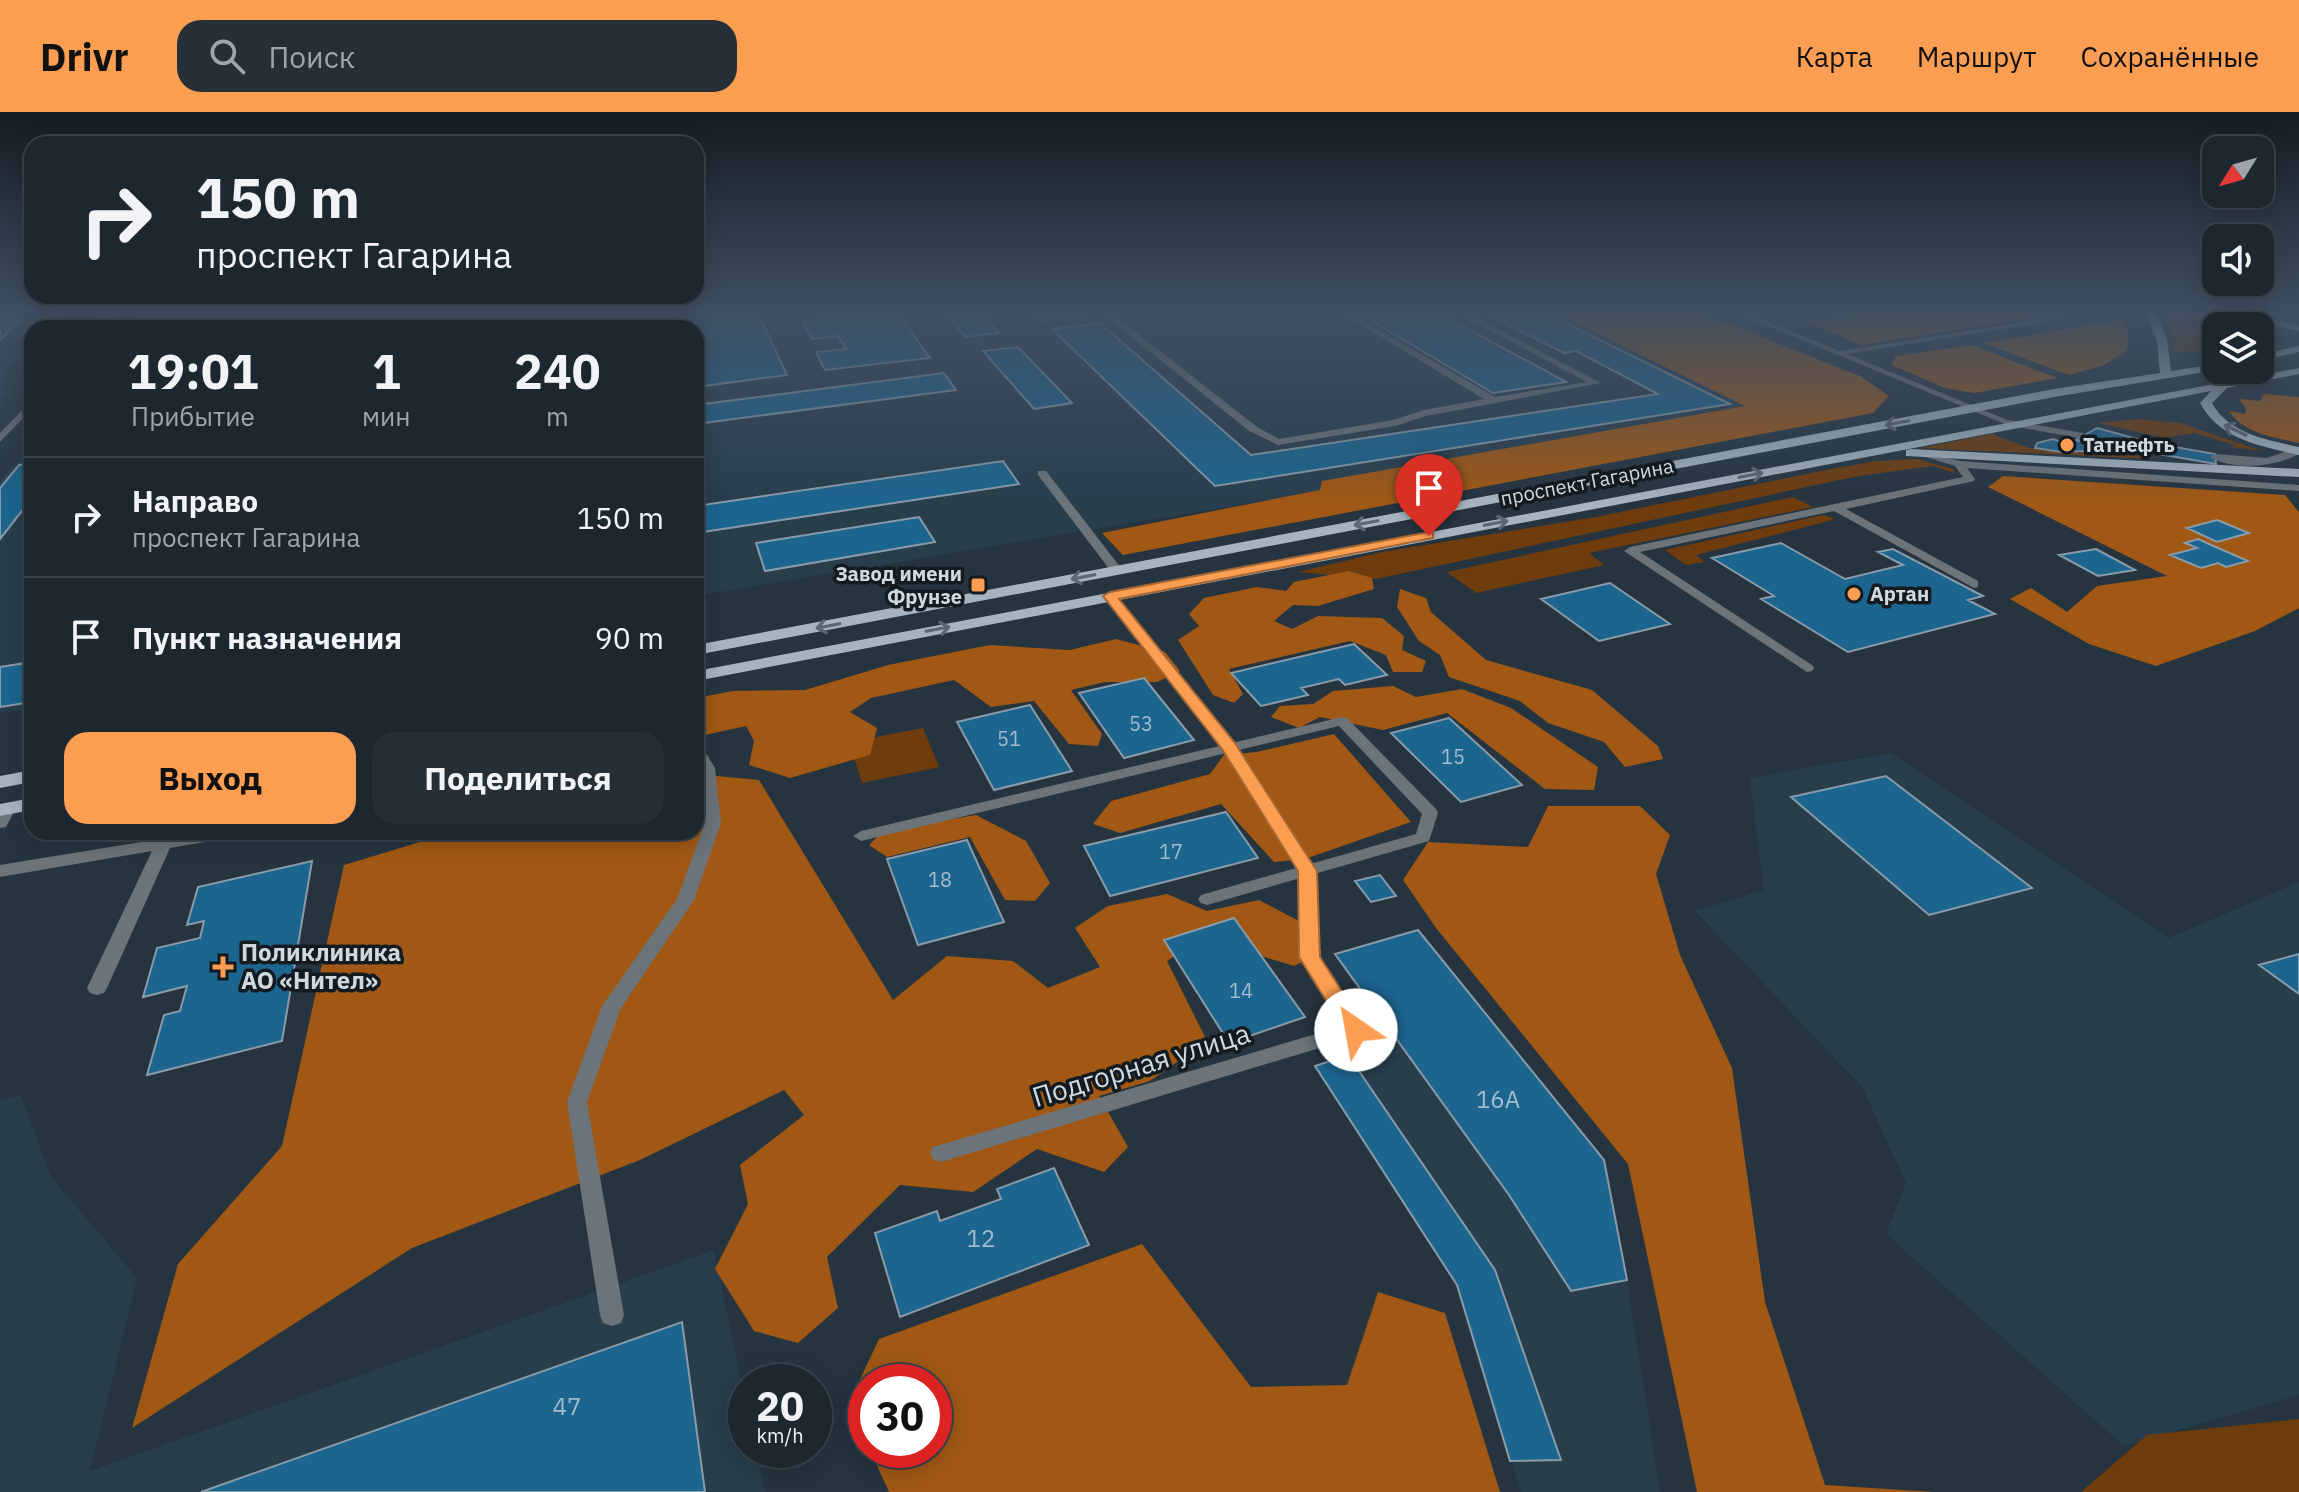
<!DOCTYPE html>
<html lang="ru">
<head>
<meta charset="utf-8">
<style>
	body { margin:0; font-family:"IBM Plex Sans",sans-serif; background:#252f37; color:#f1f3f6; height:100vh; display:flex; flex-direction:column; font-size:30px; white-space:nowrap }
	* { box-sizing:border-box; margin:0 }
	p { font-size:26px; color:#a0a5aa }
	.icon { flex:none; width:44px; height:44px; fill:none; stroke:currentColor; stroke-width:2; stroke-linecap:round; stroke-linejoin:round }
	.map { position:relative; flex:1; overflow:hidden }
	.drawer { position:absolute; left:24px; top:208px; width:680px; height:520px; display:flex; flex-direction:column; background:#1c272f; border-radius:24px; box-shadow:0 4px 20px #0003,0 0 0 2px #3a444b }
	.drawer>* { flex:none }
	.guide { position:absolute; left:24px; top:24px; width:680px; height:168px; border-radius:24px; box-shadow:0 4px 20px #0003,0 0 0 2px #3a444b; background:#1c272f; color:#f1f3f6; overflow:hidden }
	.needle { width:52px; rotate:233deg }
	.controls { position:absolute; left:2202px; top:24px; display:grid; gap:16px }
	.controls a { display:grid; place-items:center; width:72px; height:72px; border-radius:16px; background:#1c272f; box-shadow:0 4px 20px #0003,0 0 0 2px #3a444b; font-size:40px }
	.speed { position:absolute; left:728px; top:1252px; display:flex; gap:16px; font-size:40px; font-weight:700; text-align:center }
	.speed>* { display:grid; place-content:center; width:104px; height:104px; border-radius:50%; background:#1c272f; box-shadow:0 4px 20px #0003,0 0 0 2px #3a444b; line-height:1 }
	.speed small { font-size:20px; font-weight:400 }
	.speed .limit { border:12px solid #d22; background:#fff; color:#111 }
	.pin { position:absolute; display:grid; place-items:center; width:68px; height:68px; color:#fff; margin:-82px -34px; border-radius:50% 50% 50% 0; rotate:-45deg; box-shadow:0 0 8px #0007 }
	.pin .icon { rotate:45deg }
	.me { position:absolute; width:88px; margin:-44px; rotate:327deg; stroke-linejoin:round; filter:drop-shadow(0 0 6px #0008) }
	.turn { display:flex; align-items:center; gap:28px; height:168px; padding:0 40px; font-size:36px }
	.turn .icon { width:104px; height:104px; stroke-width:2.5 }
	.turn b { display:block; font-size:56px; line-height:68px }
	.eta { display:flex; justify-content:space-evenly; align-items:center; height:136px; text-align:center }
	.eta b { font-size:48px; font-weight:700; line-height:56px }
	.primary-button { display:flex; gap:16px; margin-top:auto; padding:16px 40px }
	.primary-button a { flex:1; height:92px; border-radius:24px; background:#fc9e52; color:#111; font-size:32px; font-weight:700; line-height:92px; text-align:center }
	.primary-button a+a { background:#252f37; color:#f1f3f6 }
	ul { padding:0; list-style:none }
	li { display:flex; align-items:center; gap:24px; height:120px; padding:0 40px; border-top:2px solid #3a444b }
	li div { flex:1 }
	li b { display:block; font-size:30px }
	li em { font-style:normal }
	header { display:flex; align-items:center; gap:48px; box-sizing:border-box; height:112px; padding:0 40px; background:#fc9e52; color:#111 }
	header strong { font-size:38px }
	nav { display:flex; gap:44px; margin-inline-start:auto; font-size:28px }
	.search { width:560px; height:72px; background:#252f37; display:flex; align-items:center; gap:20px; box-sizing:border-box; padding:0 28px; border-radius:24px; color:#a0a5aa; font-size:30px }
	.map>svg:first-child { display:block }
	.built { fill:#283e4d }
	.green { fill:#6f3c0d }
	.forest { fill:#a05814 }
	.building { fill:#1c658f; stroke:#899ba8; stroke-width:2 }
	.lines { fill:none; stroke-linecap:round; stroke-linejoin:round }
	.lane { fill:#6c7479; fill-rule:evenodd }
	.street { fill:#6c7479; fill-rule:evenodd }
	.primary { fill:#a5b4bf; fill-rule:evenodd }
	.oneway { stroke:#5c6870 }
	.route { fill:#fc9e52; stroke:#a46735; stroke-width:2 }
	.poi-dot { fill:#fc9e52; stroke:#141b20; stroke-width:3 }
	.labels { text-anchor:middle; stroke-width:7; stroke-linejoin:round; paint-order:stroke }
	.far-poi-label { font-size:20px; font-weight:bold; fill:#d0d9e0; stroke:#141b20; text-anchor:start }
	.far-street-label { font-size:20px; fill:#d0d9e0; stroke:#141b20 }
	.number-label { font-size:20px; fill:#a3bccc }
	.poi-label { font-size:24px; font-weight:bold; fill:#d0d9e0; stroke:#141b20; text-anchor:start }
	.near-number-label { font-size:24px; fill:#a3bccc }
	.near-street-label { font-size:28px; fill:#d0d9e0; stroke:#141b20 }
</style>
</head>
<body>
<header>
<strong>Drivr</strong>
<div class="search"><svg class="icon" aria-label="search" viewBox="0 0 24 24"><circle cx="10" cy="10" r="6"/><path d="M15 15l6 6"/></svg>Поиск</div>
<nav><a>Карта</a><a>Маршрут</a><a>Сохранённые</a></nav>
</header>
<div class="map">
<svg width="2299" height="1380" viewBox="0 0 2299 1380">
	<rect width="100%" height="100%" fill="#25343f"/>
	<path class="built" d="M 0,199 L 66,199 L 49,216 L 32,216 L 32,233 L 6,259 L 1,277 L 13,278 L 0,292 Z
		M 140,199 L 1667,199 L 1875,287 L 696,484 L 696,216 L 126,216 Z
		M 32,330 L 32,596 L 0,601 L 0,369 Z
		M 1891,641 L 2169,826 L 2299,770 L 2299,1283 L 2124,1334 L 1886,1122 L 1906,1071 L 1862,975 L 1695,799 L 1764,778 L 1750,666 Z
		M 1418,818 L 1604,1048 L 1627,1168 L 1660,1380 L 1521,1380 L 1457,1173 L 1315,954 L 1397,928 L 1335,842 Z
		M 21,983 L 51,1065 L 137,1166 L 90,1359 L 714,1138 L 746,1292 L 746,1338 L 756,1338 L 765,1380 L 0,1380 L 0,988 Z"/>
	<path class="green" d="M 2161,199 L 2193,199 L 2256,214 L 2216,214 L 2216,230 C 2205,239 2189,242 2174,239 L 2175,225 Z
		M 2137,307 L 2180,311 L 2262,339 L 2230,335 L 2235,333 L 2194,321 L 2165,326 L 2097,311 Z
		M 1992,322 L 2029,336 L 2061,341 L 2113,339 L 2155,347 L 1921,336 Z
		M 1916,347 L 1953,357 L 1954,361 L 1933,354 L 1858,364 L 1376,467 L 1298,460 L 1382,440 L 1596,405 L 1826,358 L 1877,349 Z
		M 1793,385 L 1813,395 L 1589,441 L 1604,453 L 1476,481 L 1447,460 Z
		M 1823,403 L 1833,406 L 1832,408 L 1696,443 L 1704,450 L 1686,453 L 1665,438 Z
		M 923,616 L 939,655 L 862,671 L 849,630 Z
		M 2299,1307 L 2299,1380 L 2081,1380 L 2147,1323 Z"/>
	<path class="forest" d="M 1552,199 L 1696,199 L 1860,264 L 1889,284 L 1873,301 L 1123,443 L 1102,421 L 1320,378 L 1322,369 L 1745,294 Z
		M 1888,199 L 2052,199 L 2037,205 L 1862,233 L 1806,210 Z
		M 2120,208 L 2128,220 L 2127,238 L 2104,253 L 2069,263 L 1983,231 Z
		M 1972,233 L 2057,266 L 1974,281 L 1945,276 L 1892,253 L 1896,244 Z
		M 2264,282 L 2299,285 L 2299,331 C 2274,325 2244,322 2229,299 L 2245,302 L 2246,297 L 2239,287 L 2260,289 Z
		M 2003,364 L 2285,383 L 2299,400 L 2299,496 L 2255,519 L 2156,554 L 2089,532 L 2010,487 L 2031,476 L 2067,500 L 2097,474 L 2167,464 L 1988,375 Z
		M 1349,459 L 1372,466 L 1374,477 L 1318,494 L 1293,493 L 1274,509 L 1292,517 L 1318,504 L 1382,506 L 1404,524 L 1402,538 L 1426,549 L 1422,560 L 1393,560 L 1386,543 L 1350,529 L 1229,557 L 1243,582 L 1234,591 L 1213,583 L 1178,528 L 1199,514 L 1189,502 L 1204,486 L 1257,475 L 1286,479 L 1294,470 Z
		M 1400,477 L 1426,486 L 1431,500 L 1486,548 L 1592,578 L 1658,634 L 1663,647 L 1625,655 L 1604,630 L 1548,611 L 1520,589 L 1449,565 L 1440,543 L 1419,529 L 1397,495 Z
		M 1116,527 L 1165,540 L 1180,559 L 1157,570 L 1105,570 L 1071,578 L 1102,622 L 1098,634 L 1069,632 L 1034,589 L 991,595 L 954,568 L 871,586 L 850,600 L 877,616 L 870,643 L 790,666 L 749,653 L 754,629 L 746,614 L 696,625 L 696,586 L 733,579 L 805,578 L 888,553 L 990,533 L 1070,538 Z
		M 1393,574 L 1416,585 L 1462,577 L 1511,596 L 1598,655 L 1594,678 L 1545,677 L 1447,601 L 1383,618 L 1320,605 L 1299,616 L 1271,605 L 1280,594 L 1313,592 L 1333,579 Z
		M 1334,622 L 1411,710 L 1305,747 L 1274,750 L 1221,692 L 1120,721 L 1093,712 L 1111,689 L 1210,662 L 1224,643 L 1257,640 Z
		M 696,662 L 759,668 L 893,888 L 947,844 L 1013,849 L 1048,876 L 1100,855 L 1075,816 L 1108,794 L 1167,782 L 1207,799 L 1259,788 L 1297,808 L 1322,840 L 1294,854 L 1202,826 L 1167,849 L 1207,929 L 1150,969 L 1099,984 L 1128,1035 L 1104,1060 L 1037,1037 L 973,1080 L 900,1073 L 827,1145 L 838,1196 L 798,1231 L 754,1219 L 715,1157 L 748,1092 L 740,1053 L 804,1003 L 784,978 L 640,1048 L 412,1136 L 132,1316 L 178,1152 L 282,1034 L 344,753 L 453,720 L 696,720 Z
		M 1548,694 L 1640,694 L 1670,723 L 1656,762 L 1680,843 L 1732,956 L 1765,1190 L 1825,1373 L 1934,1380 L 1697,1380 L 1628,1052 L 1436,816 L 1403,768 L 1428,730 L 1528,735 Z
		M 976,703 L 1026,729 L 1050,771 L 1035,789 L 1005,788 L 970,725 L 887,745 L 869,733 L 883,719 Z
		M 1142,1132 L 1251,1275 L 1347,1273 L 1378,1180 L 1445,1201 L 1500,1380 L 889,1380 L 870,1338 L 934,1338 L 934,1270 L 866,1270 L 866,1330 L 849,1291 L 879,1227 Z"/>
	<path class="building" d="M 0,199 L 28,199 L 0,228 Z
		M 145,199 L 213,199 L 202,216 L 132,216 Z
		M 414,199 L 490,199 L 488,216 L 409,216 Z
		M 538,199 L 598,199 L 600,216 L 538,216 Z
		M 674,199 L 757,199 L 787,263 L 696,275 L 696,260 L 703,259 L 696,236 L 696,216 L 690,216 L 688,211 L 660,214 L 657,201 Z
		M 896,199 L 930,246 L 825,258 L 816,240 L 846,237 L 838,224 L 812,227 L 803,210 Z
		M 944,199 L 979,199 L 999,221 L 965,225 Z
		M 1032,199 L 1128,199 L 1043,209 Z
		M 1355,199 L 1435,199 L 1566,270 L 1493,281 Z
		M 1480,199 L 1541,199 L 1730,292 L 1215,374 L 1052,217 L 1100,211 L 1251,343 L 1658,282 L 1576,239 L 1564,241 Z
		M 1018,235 L 1072,291 L 1034,297 L 983,239 Z
		M 944,261 L 956,278 L 696,312 L 696,293 Z
		M 2097,316 L 2152,331 L 2215,342 L 2216,352 L 2112,334 L 2111,338 L 2076,328 Z
		M 2053,327 L 2067,332 L 2076,328 L 2111,338 L 2061,340 L 2035,336 L 2037,331 Z
		M 1003,349 L 1019,372 L 696,421 L 696,394 Z
		M 32,351 L 32,386 L 0,427 L 0,376 L 19,353 Z
		M 919,405 L 935,430 L 765,459 L 756,431 Z
		M 2217,408 L 2249,421 L 2217,430 L 2187,416 Z
		M 2198,427 L 2209,432 L 2248,449 L 2226,455 L 2218,451 L 2201,456 L 2170,443 L 2197,436 L 2185,431 Z
		M 1781,431 L 1845,467 L 1903,453 L 1878,440 L 1893,437 L 1983,484 L 1968,488 L 1995,502 L 1848,540 L 1761,487 L 1774,484 L 1712,446 Z
		M 2096,437 L 2135,458 L 2098,464 L 2059,443 Z
		M 1610,471 L 1670,512 L 1599,529 L 1541,487 Z
		M 1354,532 L 1387,563 L 1345,573 L 1339,567 L 1301,576 L 1308,583 L 1261,594 L 1231,561 Z
		M 32,550 L 32,590 L 0,595 L 0,555 Z
		M 1144,566 L 1194,628 L 1124,646 L 1079,581 Z
		M 1030,593 L 1072,659 L 994,678 L 957,610 Z
		M 1449,606 L 1522,673 L 1461,690 L 1391,621 Z
		M 1886,664 L 2032,776 L 1929,803 L 1791,685 Z
		M 1226,700 L 1258,746 L 1110,784 L 1084,734 Z
		M 967,728 L 1004,810 L 918,833 L 887,747 Z
		M 312,749 L 282,929 L 147,963 L 164,903 L 180,899 L 187,874 L 143,885 L 157,836 L 200,826 L 204,809 L 187,813 L 198,775 Z
		M 1380,763 L 1396,784 L 1371,790 L 1355,769 Z
		M 1234,806 L 1305,905 L 1229,931 L 1164,828 Z
		M 1418,818 L 1604,1048 L 1627,1168 L 1571,1179 L 1509,1083 L 1335,842 Z
		M 2299,842 L 2299,882 L 2259,853 Z
		M 1348,943 L 1495,1158 L 1561,1348 L 1510,1349 L 1457,1173 L 1315,954 Z
		M 1054,1056 L 1089,1133 L 900,1205 L 875,1121 L 937,1099 L 940,1109 L 1001,1087 L 997,1077 Z
		M 682,1210 L 705,1380 L 201,1380 Z"/>
	<g class="lines">
		<path class="lane" d="M 1338,199 L 1347,199 L 1495,285 L 1587,270 L 1453,199 L 1463,199 L 1601,271 L 1426,304 L 1395,314 L 1278,333 L 1249,319 L 1107,205 L 1114,203 L 1257,315 L 1279,327 L 1393,308 L 1424,298 L 1484,287 Z
			M 2069,199 L 2081,199 L 2047,210 L 1840,243 L 1836,240 L 2046,206 Z
			M 2010,308 L 2083,321 L 2088,324 L 2083,327 L 2007,313 L 2005,311 Z
			M 2292,337 L 2299,337 L 2299,342 C 2275,355 2234,359 2210,345 L 2215,342 L 2267,346 Z
			M 1916,338 L 1960,349 L 2299,373 L 2299,379 L 1967,356 L 1975,367 L 1974,369 L 1846,397 L 1978,469 L 1978,475 L 1974,476 L 1834,399 L 1640,440 L 1812,553 L 1814,556 L 1812,559 L 1807,560 L 1624,439 L 1630,435 L 1963,365 L 1955,354 L 1916,342 Z
			M 1038,359 L 1046,359 L 1121,456 L 1121,462 L 1113,462 L 1038,363 Z
			M 1342,605 L 1347,606 L 1436,697 L 1438,701 L 1429,729 L 1207,793 L 1201,791 L 1198,787 L 1201,783 L 1416,722 L 1422,702 L 1339,614 L 861,729 L 853,724 L 861,719 Z
			M 696,631 L 701,633 L 715,656 L 721,711 L 694,788 L 621,896 L 587,990 L 624,1203 L 621,1211 L 612,1214 L 603,1211 L 600,1203 L 567,990 L 602,894 L 677,787 L 705,711 L 699,656 L 696,650 Z
			M 8,691 L 16,696 L 6,715 L 0,716 L 0,696 Z
			M 202,720 L 242,720 L 234,725 L 170,736 L 107,876 L 104,881 L 97,883 L 90,881 L 87,876 L 152,739 L 0,765 L 0,753 Z"/>
		<path class="street" d="M 108,199 L 116,199 L 101,216 L 93,216 Z
			M 1732,199 L 1742,199 L 2015,311 L 2007,313 Z
			M 32,288 L 32,297 L 0,330 L 0,321 Z
			M 1110,480 L 1114,481 L 1234,632 L 1317,759 L 1319,845 L 1366,918 L 1363,923 L 1356,925 L 941,1050 L 933,1047 L 930,1041 L 933,1035 L 1343,914 L 1301,845 L 1299,759 L 1223,637 L 1104,484 Z"/>
		<path class="primary" d="M 2145,199 L 2155,199 L 2167,228 L 2171,259 L 2216,252 L 2217,258 L 2054,285 L 696,543 L 696,533 L 2054,277 L 2160,261 L 2157,228 Z
			M 2204,199 L 2224,199 L 2299,213 L 2299,219 Z
			M 2299,234 L 2299,240 L 2260,249 L 2260,243 Z
			M 2299,256 L 2299,262 L 2227,276 L 2212,291 C 2229,322 2268,328 2299,335 L 2299,343 C 2261,334 2220,328 2200,291 L 2211,279 L 696,569 L 696,559 Z
			M 1911,337 L 2299,357 L 2299,365 L 1906,344 L 1906,338 Z
			M 32,658 L 32,670 L 0,676 L 0,664 Z
			M 32,686 L 32,698 L 0,704 L 0,692 Z"/>
	</g>
	<defs><path id="oneway-shaft" d="M-6 0H5M1.5-3L5.5 0L1.5 3" fill="none" stroke-width="1.6" stroke-linecap="round" stroke-linejoin="round" transform="scale(2)"/></defs>
	<g class="oneway">
		<use href="#oneway-shaft" transform="translate(1897 311) rotate(169)"/>
		<use href="#oneway-shaft" transform="translate(2235 318) rotate(-155)"/>
		<use href="#oneway-shaft" transform="translate(1751 363) rotate(-11)"/>
		<use href="#oneway-shaft" transform="translate(1366 411) rotate(169)"/>
		<use href="#oneway-shaft" transform="translate(1496 411) rotate(-11)"/>
		<use href="#oneway-shaft" transform="translate(1083 465) rotate(169)"/>
		<use href="#oneway-shaft" transform="translate(828 514) rotate(169)"/>
		<use href="#oneway-shaft" transform="translate(938 517) rotate(-11)"/>
	</g>
	<linearGradient id="sky" x2="0" y2="1"><stop stop-color="#141d23"/><stop offset="0.51" stop-color="#405063"/><stop offset="1" stop-color="#405063" stop-opacity="0"/></linearGradient>
	<rect width="2299" height="392" fill="url(#sky)"/>
	<path class="route" d="M 1429,420 L 1433,421 L 1433,426 L 1119,487 L 1235,631 L 1317,759 L 1320,845 L 1367,918 L 1364,924 L 1356,926 L 1348,924 L 1299,845 L 1298,759 L 1222,637 L 1103,484 L 1110,480 Z"/>
	<g class="poi-dot">
		<circle cx="2067" cy="333" r="8"/>
		<rect x="970" y="465" width="16" height="16" rx="4"/>
		<circle cx="1854" cy="482" r="8"/>
		<path d="M219 843h8v8h8v8h-8v8h-8v-8h-8v-8h8z"/>
	</g>
	<g class="labels">
		<g class="far-poi-label">
			<text x="2083" y="340">Татнефть</text>
			<text x="962" y="469" text-anchor="end">Завод имени<tspan x="962" dy="23">Фрунзе</tspan></text>
			<text x="1870" y="489">Артан</text>
		</g>
		<g class="far-street-label">
			<text transform="translate(1587 370) rotate(-11)" y="7">проспект Гагарина</text>
		</g>
		<g class="number-label">
			<text x="1141" y="619">53</text>
			<text x="1009" y="634">51</text>
			<text x="1453" y="652">15</text>
			<text x="1171" y="747">17</text>
			<text x="940" y="775">18</text>
			<text x="1241" y="886">14</text>
		</g>
		<g class="poi-label">
			<text x="241" y="849">Поликлиника<tspan x="241" dy="28">АО «Нител»</tspan></text>
		</g>
		<g class="near-number-label">
			<text x="1498" y="996">16А</text>
			<text x="981" y="1135">12</text>
			<text x="567" y="1303">47</text>
		</g>
		<g class="near-street-label">
			<text transform="translate(1141 953) rotate(-17)" y="10">Подгорная улица</text>
		</g>
	</g>
</svg>
<div class="controls">
<a><svg class="needle" viewBox="-14 -14 28 28"><path d="M0-13l5 13h-10z" fill="#e53935"/><path d="M0 13l5-13h-10z" fill="#a0a5aa"/></svg></a>
<a><svg class="icon" aria-label="sound" viewBox="0 0 24 24"><path d="M4 9h4l5-4v14l-5-4H4zM17 9q2 3 0 6"/></svg></a>
<a><svg class="icon" aria-label="layers" viewBox="0 0 24 24"><path d="M12 4l9 5-9 5-9-5zM3 14l9 5 9-5"/></svg></a>
</div>
<div class="speed"><div>20<small>km/h</small></div><div class="limit">30</div></div>
<div class="pin" style="left:1429px;top:424px;background:#d93025"><svg class="icon" aria-label="arrive" viewBox="0 0 24 24"><path d="M6 21V4h12l-3 4 3 4H6"/></svg></div>
<svg class="me" style="left:1356px;top:918px" viewBox="-20 -20 40 40"><circle r="19" fill="#fff"/><path d="M0-13L10 11 0 6-10 11z" fill="#fc9e52"/></svg>
<div class="guide">
<div class="turn"><svg class="icon" aria-label="right" viewBox="0 0 24 24"><path d="M7 20v-9h11M14 6l5 5-5 5"/></svg><div><b>150 m</b>проспект Гагарина</div></div>
</div>
<section class="drawer">
<div class="eta">
<div><b>19:01</b><p>Прибытие</p></div>
<div><b>1</b><p>мин</p></div>
<div><b>240</b><p>m</p></div>
</div>
<ul>
<li><svg class="icon" aria-label="right" viewBox="0 0 24 24"><path d="M7 20v-9h11M14 6l5 5-5 5"/></svg><div><b>Направо</b><p>проспект Гагарина</p></div><em>150 m</em></li>
<li><svg class="icon" aria-label="arrive" viewBox="0 0 24 24"><path d="M6 21V4h12l-3 4 3 4H6"/></svg><div><b>Пункт назначения</b></div><em>90 m</em></li>
</ul>
<div class="primary-button"><a>Выход</a><a>Поделиться</a></div>
</section>
</div>
</body>
</html>
